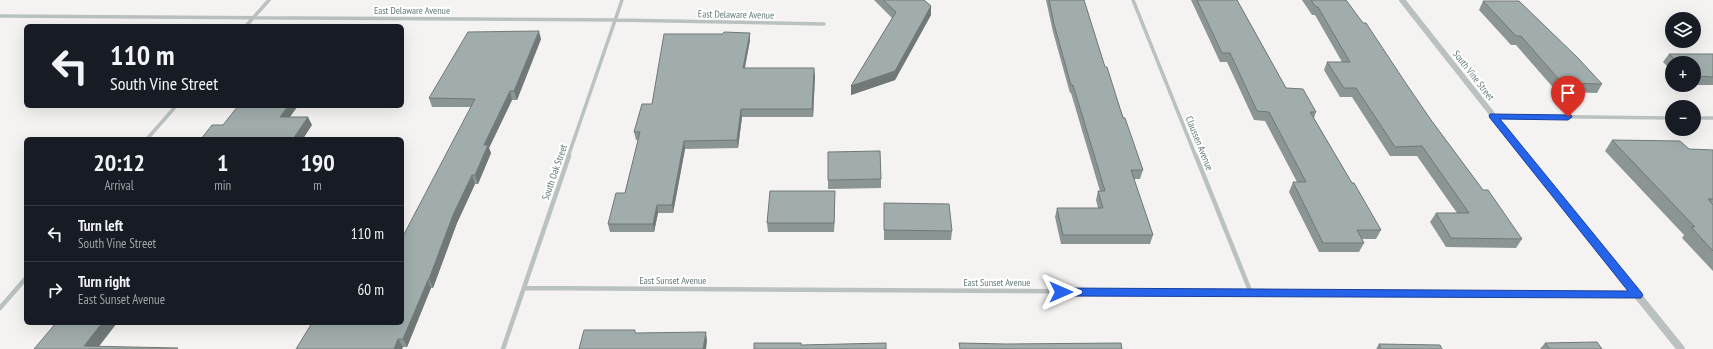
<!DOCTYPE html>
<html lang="en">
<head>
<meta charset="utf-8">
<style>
	body { margin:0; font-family:"PT Sans Narrow",sans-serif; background:#20242c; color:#f1f3f6; height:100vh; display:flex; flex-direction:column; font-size:15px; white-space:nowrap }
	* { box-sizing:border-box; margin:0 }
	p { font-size:13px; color:#9ea1a6 }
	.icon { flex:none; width:22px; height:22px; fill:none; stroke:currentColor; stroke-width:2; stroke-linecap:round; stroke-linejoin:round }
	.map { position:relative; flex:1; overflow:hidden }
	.side { position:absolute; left:24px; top:137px; width:380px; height:188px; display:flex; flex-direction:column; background:#171b24; border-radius:6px; box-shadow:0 4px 16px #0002 }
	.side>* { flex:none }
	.top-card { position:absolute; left:24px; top:24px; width:380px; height:84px; border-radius:6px; box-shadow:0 4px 16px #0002; background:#171b24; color:#f1f3f6; overflow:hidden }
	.controls { position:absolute; left:1665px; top:12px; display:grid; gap:8px }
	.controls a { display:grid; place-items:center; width:36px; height:36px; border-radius:50%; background:#171b24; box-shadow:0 4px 16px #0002; font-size:20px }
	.pin { position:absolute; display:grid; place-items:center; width:34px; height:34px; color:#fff; margin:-41px -17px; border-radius:50% 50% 50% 0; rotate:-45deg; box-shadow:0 0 4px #0007 }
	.pin .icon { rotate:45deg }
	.me { position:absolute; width:44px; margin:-22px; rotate:90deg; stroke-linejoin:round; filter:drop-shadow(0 0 3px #0008) }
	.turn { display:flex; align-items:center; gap:14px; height:84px; padding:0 20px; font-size:18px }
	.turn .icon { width:52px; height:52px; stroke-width:2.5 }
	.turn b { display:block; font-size:28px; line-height:34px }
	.eta { display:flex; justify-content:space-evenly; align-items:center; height:68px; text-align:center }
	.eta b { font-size:24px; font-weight:600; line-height:28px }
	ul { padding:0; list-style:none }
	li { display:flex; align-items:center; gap:12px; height:56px; padding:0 20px; border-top:1px solid #363941 }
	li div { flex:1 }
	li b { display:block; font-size:15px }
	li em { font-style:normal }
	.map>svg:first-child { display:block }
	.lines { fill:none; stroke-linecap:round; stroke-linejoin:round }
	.minor-far1 { stroke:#bac1c1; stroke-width:3.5 }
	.minor { stroke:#bac1c1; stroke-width:4.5 }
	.tertiary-far1 { stroke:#bac1c1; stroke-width:6 }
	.tertiary { stroke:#bac1c1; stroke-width:8 }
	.wall { fill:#8a9594 }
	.shaded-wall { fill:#707978 }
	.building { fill:#a0adac; stroke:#707978 }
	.route { fill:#2563eb; stroke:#184099 }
	.labels { text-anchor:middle; stroke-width:4; stroke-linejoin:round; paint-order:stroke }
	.street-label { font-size:10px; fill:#637a7a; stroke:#fff }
</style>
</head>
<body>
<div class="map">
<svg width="1713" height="349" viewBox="0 0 1713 349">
	<rect width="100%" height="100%" fill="#f5f3f1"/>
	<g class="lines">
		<path class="minor-far1" d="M 1133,0 L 1196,157
			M 0,16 L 616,20 L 824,24
			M 246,26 L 269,0
			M 1493,116 L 1672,118
			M 1694,118 L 1713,118
			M 147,139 L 176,106
			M 568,157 L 622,0"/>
		<path class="minor" d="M 1196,156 L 1251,293
			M 524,288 L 1637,295
			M 0,308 L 26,278
			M 503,349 L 569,156"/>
		<path class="tertiary-far1" d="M 1402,0 L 1526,157"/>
		<path class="tertiary" d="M 1525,156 L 1681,349"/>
	</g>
	<path class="wall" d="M 874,0 L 924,0 L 931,6 L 931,15 L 895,80 L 851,95 L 851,86 L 892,18 Z
		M 1046,0 L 1084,0 L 1105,67 L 1143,170 L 1140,179 L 1134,179 L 1153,235 L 1150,244 L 1061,244 L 1055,217 L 1057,208 L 1098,208 L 1096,200 L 1098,191 L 1100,191 L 1071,93 L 1070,93 L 1053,32 Z
		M 1191,0 L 1237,0 L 1286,88 L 1316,112 L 1314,118 L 1352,183 L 1381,230 L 1376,239 L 1362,239 L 1364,243 L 1359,252 L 1319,252 L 1289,192 L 1293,182 L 1297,182 L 1265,121 L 1254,120 L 1227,62 L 1220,62 Z
		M 1302,0 L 1346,0 L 1431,120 L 1483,190 L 1522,239 L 1516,248 L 1446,247 L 1430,222 L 1436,213 L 1457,213 L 1417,156 L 1390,156 L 1352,97 L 1340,97 L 1324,70 L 1327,62 L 1342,62 L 1315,15 L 1312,15 Z
		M 1483,1 L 1602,84 L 1597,93 L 1557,92 L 1516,45 L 1511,45 L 1479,10 Z
		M 750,33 L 750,40 L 745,68 L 815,76 L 813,117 L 742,117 L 738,148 L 685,149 L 673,213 L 658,213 L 654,232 L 610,232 L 608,224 L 625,193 L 638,140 L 636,140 L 634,132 L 652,104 Z
		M 541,39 L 517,100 L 512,100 L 489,148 L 491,153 L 478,184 L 475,184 L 457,223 L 433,288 L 431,288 L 407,347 L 403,347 L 402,349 L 296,349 L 402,323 L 471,107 L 432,107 L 429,98 Z
		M 1669,54 L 1713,54 L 1713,85 L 1687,85 L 1694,85 L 1694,63 L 1672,63 L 1672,71 L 1663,62 Z
		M 1612,140 L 1689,149 L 1713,150 L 1713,271 L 1682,238 L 1684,235 L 1605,151 Z
		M 881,179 L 881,188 L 828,189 L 828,180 Z
		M 835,200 L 834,232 L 768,232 L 767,223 Z
		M 884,203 L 952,231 L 951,240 L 884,240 Z
		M 1545,343 L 1602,349 L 1540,349 Z
		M 1379,344 L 1442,349 L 1376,349 Z"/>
	<path class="shaded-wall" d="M 931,6 L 931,15 L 895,80 L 851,95 L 851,86 Z
		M 539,31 L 541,39 L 517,100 L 514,91 Z
		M 750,33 L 750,40 L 743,76 L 743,68 Z
		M 814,68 L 815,76 L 813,117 L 812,109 Z
		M 510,91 L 512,100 L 489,148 L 491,153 L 478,184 L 475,175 L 484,145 Z
		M 288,106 L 298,106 L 284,125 L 280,117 Z
		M 741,109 L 742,117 L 738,148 L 737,140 Z
		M 308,117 L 312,125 L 303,139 L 293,139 Z
		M 684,141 L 685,149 L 673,213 L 672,205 Z
		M 472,175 L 475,184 L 457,223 L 433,288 L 429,279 L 453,215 Z
		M 835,191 L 835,200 L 834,232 L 834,223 Z
		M 657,205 L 658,213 L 654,232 L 653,224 Z
		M 428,280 L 431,288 L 407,347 L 403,339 Z
		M 102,323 L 117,323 L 97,349 L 84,346 Z
		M 706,332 L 707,341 L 706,349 L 703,349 Z
		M 398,339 L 403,347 L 402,349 L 394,349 Z"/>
	<path class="building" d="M 883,0 L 924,0 L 931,6 L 895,71 L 851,86 L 896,12 Z
		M 1049,0 L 1084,0 L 1105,67 L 1107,67 L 1123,118 L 1125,118 L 1143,170 L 1131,170 L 1153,235 L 1063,235 L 1057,208 L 1103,208 L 1098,191 L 1105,191 L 1073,85 L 1071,85 L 1054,24 Z
		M 1197,0 L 1237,0 L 1286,88 L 1303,89 L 1316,112 L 1310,112 L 1352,183 L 1354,183 L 1381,230 L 1357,230 L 1364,243 L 1323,243 L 1293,182 L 1306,182 L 1269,112 L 1257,111 L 1230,53 L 1222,53 Z
		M 1311,0 L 1346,0 L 1363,23 L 1366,23 L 1405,82 L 1431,120 L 1483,190 L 1488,190 L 1522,239 L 1451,238 L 1436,213 L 1469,213 L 1422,146 L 1395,147 L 1356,88 L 1344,88 L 1327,62 L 1350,62 L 1318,7 L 1316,7 Z
		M 1483,1 L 1519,1 L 1578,58 L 1602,84 L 1562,83 L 1521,36 L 1516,36 Z
		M 539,31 L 514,91 L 510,91 L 484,145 L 488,145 L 475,175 L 472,175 L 453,215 L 429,279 L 428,280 L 403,339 L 398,339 L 394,349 L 296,349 L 312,323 L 402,323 L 402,238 L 475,99 L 429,98 L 468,32 Z
		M 724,32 L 750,33 L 743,68 L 814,68 L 812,109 L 741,109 L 737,140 L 684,141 L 672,205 L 657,205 L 653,224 L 608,224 L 616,193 L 625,193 L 640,132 L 634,132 L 642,104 L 652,104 L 664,34 L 723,34 Z
		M 1669,54 L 1713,54 L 1713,77 L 1694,76 L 1694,63 L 1679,63 Z
		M 238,106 L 288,106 L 280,117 L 308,117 L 293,139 L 201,139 L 212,125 L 223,125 Z
		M 1612,140 L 1680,141 L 1689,149 L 1713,150 L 1713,199 L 1708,199 L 1713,205 L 1713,251 L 1691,227 L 1695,227 Z
		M 880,151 L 881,179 L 828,180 L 828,152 Z
		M 770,191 L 835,191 L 834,223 L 767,223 Z
		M 884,203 L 949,204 L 952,231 L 884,230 Z
		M 56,323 L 102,323 L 84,346 L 178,348 L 177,349 L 34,349 Z
		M 584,330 L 635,330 L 635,333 L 706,332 L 703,349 L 579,349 Z
		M 1597,342 L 1602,349 L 1550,349 L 1545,343 Z
		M 754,343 L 801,343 L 801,345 L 886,343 L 886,349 L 754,349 Z
		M 959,343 L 1006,344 L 1121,343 L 1122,349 L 960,349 Z
		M 1379,344 L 1440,345 L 1442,349 L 1381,349 Z"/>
	<path class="route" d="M 1490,114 L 1571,115 L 1572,117 L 1568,120 L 1500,119 L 1641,292 L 1643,295 L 1641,298 L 1061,296 L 1058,294 L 1056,292 L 1058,289 L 1061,288 L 1628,291 L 1490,118 L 1489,116 Z"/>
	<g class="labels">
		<g class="street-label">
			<text x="412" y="14">East Delaware Avenue</text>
			<text transform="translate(736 14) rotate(1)" y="4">East Delaware Avenue</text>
			<text transform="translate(1474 75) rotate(52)" y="4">South Vine Street</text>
			<text transform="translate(1200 143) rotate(68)" y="4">Claussen Avenue</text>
			<text transform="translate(554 172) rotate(-71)" y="4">South Oak Street</text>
			<text x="673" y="284">East Sunset Avenue</text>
			<text x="997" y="286">East Sunset Avenue</text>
		</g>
	</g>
</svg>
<div class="controls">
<a><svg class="icon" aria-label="layers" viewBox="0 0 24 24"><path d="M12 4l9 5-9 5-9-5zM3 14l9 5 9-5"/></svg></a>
<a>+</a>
<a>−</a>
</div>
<div class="pin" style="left:1568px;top:117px;background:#d93025"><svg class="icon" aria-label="arrive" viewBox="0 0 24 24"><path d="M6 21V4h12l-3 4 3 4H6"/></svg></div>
<svg class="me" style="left:1061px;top:292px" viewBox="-20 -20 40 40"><path d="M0-17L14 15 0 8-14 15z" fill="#2563eb" stroke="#fff" stroke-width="4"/></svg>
<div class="top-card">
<div class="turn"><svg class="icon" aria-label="left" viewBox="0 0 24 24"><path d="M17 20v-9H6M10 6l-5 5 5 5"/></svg><div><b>110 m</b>South Vine Street</div></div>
</div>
<section class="side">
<div class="eta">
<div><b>20:12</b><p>Arrival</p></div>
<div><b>1</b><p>min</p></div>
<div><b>190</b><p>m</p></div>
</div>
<ul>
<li><svg class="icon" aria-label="left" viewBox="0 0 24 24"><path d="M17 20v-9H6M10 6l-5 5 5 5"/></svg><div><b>Turn left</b><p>South Vine Street</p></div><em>110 m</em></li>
<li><svg class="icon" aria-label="right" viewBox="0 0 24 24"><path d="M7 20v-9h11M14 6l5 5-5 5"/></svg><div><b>Turn right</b><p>East Sunset Avenue</p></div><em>60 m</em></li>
</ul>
</section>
</div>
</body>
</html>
